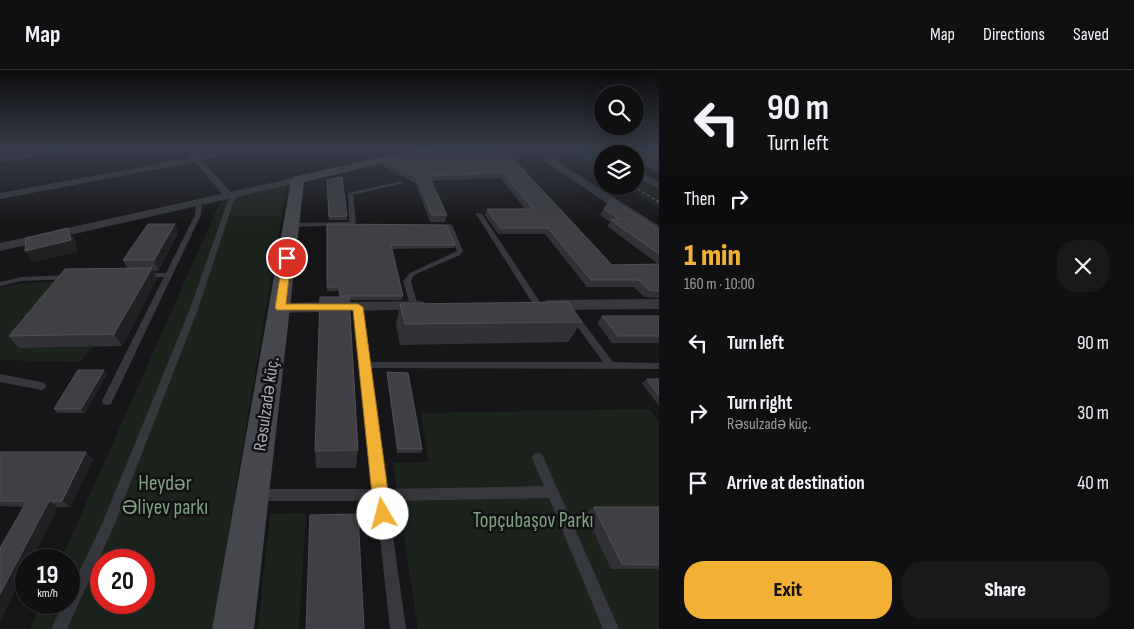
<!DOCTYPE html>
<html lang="en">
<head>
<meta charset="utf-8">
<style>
	body { margin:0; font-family:"Sofia Sans Condensed",sans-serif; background:#19191b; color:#f1f3f6; height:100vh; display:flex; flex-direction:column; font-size:19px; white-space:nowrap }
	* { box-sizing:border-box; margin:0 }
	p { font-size:16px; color:#9c9d9f }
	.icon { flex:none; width:28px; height:28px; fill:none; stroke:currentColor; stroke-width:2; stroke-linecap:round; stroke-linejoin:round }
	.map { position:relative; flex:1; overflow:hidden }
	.side { display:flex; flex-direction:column; background:#101012; width:475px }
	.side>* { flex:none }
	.banner { background:#101012; color:#f1f3f6; overflow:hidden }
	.fabs { position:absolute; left:594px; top:15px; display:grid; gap:10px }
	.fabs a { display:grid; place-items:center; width:50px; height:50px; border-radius:50%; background:#101012; box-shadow:0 5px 20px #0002,0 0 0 1px #303032; font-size:25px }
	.speed { position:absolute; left:15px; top:479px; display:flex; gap:10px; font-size:25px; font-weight:700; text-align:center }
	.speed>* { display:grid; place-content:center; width:65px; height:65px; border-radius:50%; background:#101012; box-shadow:0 5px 20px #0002,0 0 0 1px #303032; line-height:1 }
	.speed small { font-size:12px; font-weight:400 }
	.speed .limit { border:8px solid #d22; background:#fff; color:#111 }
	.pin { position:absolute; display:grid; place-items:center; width:42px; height:42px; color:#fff; margin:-21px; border:2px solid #fff; border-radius:50%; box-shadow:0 1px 5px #0007 }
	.me { position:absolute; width:55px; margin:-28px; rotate:352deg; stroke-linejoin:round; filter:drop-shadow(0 0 4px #0008) }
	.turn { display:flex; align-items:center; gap:18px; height:105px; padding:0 25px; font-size:22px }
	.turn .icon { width:65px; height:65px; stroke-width:2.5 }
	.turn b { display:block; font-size:35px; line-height:42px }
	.then { display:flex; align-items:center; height:48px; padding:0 25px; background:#0003; gap:10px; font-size:19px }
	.round { display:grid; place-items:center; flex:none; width:52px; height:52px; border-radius:20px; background:#19191b }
	.summary { display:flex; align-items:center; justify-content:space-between; height:85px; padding:0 25px }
	h1 { font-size:30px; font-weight:800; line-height:38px; color:#f2b134 }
	.cta { display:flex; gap:10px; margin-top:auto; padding:10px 25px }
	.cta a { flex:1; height:58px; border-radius:20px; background:#f2b134; color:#111; font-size:20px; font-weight:800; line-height:58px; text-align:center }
	.cta a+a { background:#19191b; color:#f1f3f6 }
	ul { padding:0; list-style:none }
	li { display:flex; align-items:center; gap:15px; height:70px; padding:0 25px }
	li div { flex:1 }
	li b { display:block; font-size:19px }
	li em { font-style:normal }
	header { display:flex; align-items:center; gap:30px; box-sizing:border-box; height:70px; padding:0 25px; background:#101012; border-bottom:1px solid #303032 }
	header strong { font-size:24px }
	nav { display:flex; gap:28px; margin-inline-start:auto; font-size:18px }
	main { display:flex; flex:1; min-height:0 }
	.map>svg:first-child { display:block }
	.green { fill:#1c231d; fill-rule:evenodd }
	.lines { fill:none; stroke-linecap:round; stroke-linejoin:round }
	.service { fill:#37383d; fill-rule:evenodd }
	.minor { fill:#37383d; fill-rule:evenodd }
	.tertiary { fill:#37383d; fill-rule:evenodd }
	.secondary { fill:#45474d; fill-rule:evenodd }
	.rail-far1 { stroke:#4a4c52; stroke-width:2; stroke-dasharray:3 2.5; stroke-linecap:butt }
	.rail { stroke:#4a4c52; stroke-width:2.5; stroke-dasharray:4.5 4; stroke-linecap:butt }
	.wall { fill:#323236 }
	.shaded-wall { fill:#212124 }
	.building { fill:#3f3f44; stroke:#4f5156 }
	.route { fill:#f2b134; stroke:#9d7322 }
	.labels { text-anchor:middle; stroke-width:5; stroke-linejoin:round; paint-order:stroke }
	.street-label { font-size:18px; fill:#a8adb8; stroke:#111113 }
	.near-park-label { font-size:21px; fill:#7fa381; stroke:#111113 }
</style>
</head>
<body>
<header>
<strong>Map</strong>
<nav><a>Map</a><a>Directions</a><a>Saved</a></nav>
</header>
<main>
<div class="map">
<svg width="659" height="559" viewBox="0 0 659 559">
	<rect width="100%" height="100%" fill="#161618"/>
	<path class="green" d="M 564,78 L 586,78 L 602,87 L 602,102 Z
		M 635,106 L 659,120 L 659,138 L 625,116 L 635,116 Z
		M 287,115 L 212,559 L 30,559 L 42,533 L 69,532 L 69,490 L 61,490 L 221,130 ZM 101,490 L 144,490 L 144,532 L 101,532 Z
		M 73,210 L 20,278 L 93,277 L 80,292 L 0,290 L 0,218 L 19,214 Z
		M 649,339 L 659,352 L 659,559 L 418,559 L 393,393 L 429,392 L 421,343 Z
		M 306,443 L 299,559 L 258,559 L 270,444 Z"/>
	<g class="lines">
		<path class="service" d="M 401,111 L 403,112 L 403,113 L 353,125 L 356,152 L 353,155 L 292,157 L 289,155 L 292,153 L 349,152 L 348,123 Z
			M 233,123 L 238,124 L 233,133 L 198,239 L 113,458 L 67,559 L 51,559 L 64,532 L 69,532 L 69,523 L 102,454 L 190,239 L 227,133 Z
			M 195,131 L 200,132 L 202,138 L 201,145 L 111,334 L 107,335 L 103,334 L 102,331 L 164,207 L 144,207 L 140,205 L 144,203 L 166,203 L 195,145 L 196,138 Z
			M 477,143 L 482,144 L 542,235 L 541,237 L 535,237 L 476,144 Z
			M 447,154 L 452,155 L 463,181 L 460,185 L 414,205 L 411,211 L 418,236 L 414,239 L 411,238 L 403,211 L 410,203 L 457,181 L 446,155 Z
			M 69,205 L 73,207 L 72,209 L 22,211 L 0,216 L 0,212 L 22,207 Z
			M 358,234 L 362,237 L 369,292 L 603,292 L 569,245 L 573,242 L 576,243 L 613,292 L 659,293 L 659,299 L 370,298 L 387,419 L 544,416 L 532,388 L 534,384 L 538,383 L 542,384 L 619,559 L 603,559 L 549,428 L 388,431 L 406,559 L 390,559 L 376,431 L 258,431 L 254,429 L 252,425 L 254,421 L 258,419 L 375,419 L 361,297 L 359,295 L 360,293 L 354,237 Z
			M 0,304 L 41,312 L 44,313 L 46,316 L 44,319 L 41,320 L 0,312 Z"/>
		<path class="minor" d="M 66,78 L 83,78 L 79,80 L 0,92 L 0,88 Z
			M 183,78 L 191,78 L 199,86 L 244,78 L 259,78 L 202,90 L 233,125 L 228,128 L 225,127 L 195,92 L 0,129 L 0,123 L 191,88 Z
			M 588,78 L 597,78 L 606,84 L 599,86 Z
			M 635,99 L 659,112 L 659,119 L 635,106 Z
			M 659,229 L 659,239 L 548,240 L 543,238 L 541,235 L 543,232 L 548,230 Z
			M 421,231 L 426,233 L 428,236 L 426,239 L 280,243 L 275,241 L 273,238 L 275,235 L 280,233 Z"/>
		<path class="tertiary" d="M 525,78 L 536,78 L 659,156 L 659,166 L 654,165 Z
			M 298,107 L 304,110 L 302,112 L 0,181 L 0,173 Z"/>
		<path class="secondary" d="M 421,78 L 440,78 L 438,80 L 304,112 L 254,559 L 212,559 L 291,110 L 293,107 Z"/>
		<path class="rail-far1" d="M 569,78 L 602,98
			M 633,116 L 659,132"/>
		<path class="rail" d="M 657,131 L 659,132"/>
	</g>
	<path class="wall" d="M 503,78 L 612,195 L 658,194 L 607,156 L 610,152 L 600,145 L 604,139 L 659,160 L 659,228 L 644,227 L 634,217 L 587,217 L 545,164 L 498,164 L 485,145 L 487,139 L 525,139 L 501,108 L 431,111 L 447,145 L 445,152 L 430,152 L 416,114 L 383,96 L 384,90 Z
		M 617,78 L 659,78 L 659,104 L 635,89 L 635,84 L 627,84 Z
		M 327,110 L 347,146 L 347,150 L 329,150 Z
		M 175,154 L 178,164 L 158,201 L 153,201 L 157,209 L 122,276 L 19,278 L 9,266 L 127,198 L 123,190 Z
		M 327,154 L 455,175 L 454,178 L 392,179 L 403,226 L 402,230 L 349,230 L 358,380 L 356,398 L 316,398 L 315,381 L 340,227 L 339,221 L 327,221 Z
		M 400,234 L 582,252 L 568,272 L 400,275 L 396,255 Z
		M 602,246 L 659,246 L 659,273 L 612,273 L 597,253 Z
		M 387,302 L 422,379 L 421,383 L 397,383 L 387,306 Z
		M 107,304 L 85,343 L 57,343 L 54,339 Z
		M 647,309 L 659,309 L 659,336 L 642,313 Z
		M 0,382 L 93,389 L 70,437 L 58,437 L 31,490 L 26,490 L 26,499 L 0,551 L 0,478 L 24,437 L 0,436 Z
		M 594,437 L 659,437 L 659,499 L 611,499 L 585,443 Z"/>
	<path class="shaded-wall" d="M 175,154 L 178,164 L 158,201 L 154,190 Z
		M 68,158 L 75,169 L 78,182 L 33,192 L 25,181 Z
		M 152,198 L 157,209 L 122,276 L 114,264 Z
		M 104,300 L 107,304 L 85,343 L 81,339 Z
		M 86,382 L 93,389 L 70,437 L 62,431 Z
		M 49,431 L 58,437 L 31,490 L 26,490 L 26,499 L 0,551 L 0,524 Z"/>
	<path class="building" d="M 439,78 L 503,78 L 612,195 L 659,194 L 659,221 L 649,220 L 639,210 L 591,210 L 548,158 L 500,158 L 487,139 L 533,139 L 503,102 L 429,106 L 447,145 L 432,145 L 417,108 L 384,90 Z
		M 638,78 L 659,78 L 659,89 Z
		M 342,107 L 347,146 L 329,147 L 327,110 Z
		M 611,129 L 659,160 L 659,184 L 611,150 L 619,149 L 604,139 Z
		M 148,154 L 175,154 L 154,190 L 123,190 Z
		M 327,154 L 446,155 L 455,175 L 391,175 L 403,226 L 340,226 L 339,217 L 327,217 Z
		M 68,158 L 71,170 L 25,181 L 26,168 Z
		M 152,198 L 114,264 L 9,266 L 65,199 Z
		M 320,227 L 349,227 L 358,380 L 315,381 Z
		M 568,232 L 582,252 L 405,254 L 400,234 Z
		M 602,246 L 659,246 L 659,266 L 618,266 Z
		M 78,300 L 104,300 L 81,339 L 54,339 Z
		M 387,302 L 408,303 L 422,379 L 398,379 Z
		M 647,309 L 659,309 L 659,326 Z
		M 0,382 L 86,382 L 62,431 L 49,431 L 0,524 L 0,478 L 27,431 L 0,431 Z
		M 594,437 L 659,437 L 659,495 L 622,494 Z
		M 358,444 L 364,559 L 306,559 L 310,445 Z"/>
	<linearGradient id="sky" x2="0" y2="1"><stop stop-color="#0c0c0d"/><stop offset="0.5" stop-color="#363c48"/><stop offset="1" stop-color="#363c48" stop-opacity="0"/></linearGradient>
	<rect width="659" height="156" fill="url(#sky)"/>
	<path class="route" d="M 287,185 L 291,188 L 286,234 L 358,234 L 363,237 L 391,444 L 388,450 L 383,453 L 377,450 L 374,444 L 353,240 L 277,240 L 275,238 L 283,188 Z"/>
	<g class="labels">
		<g class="street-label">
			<text transform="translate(266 334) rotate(-82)" y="6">Rəsulzadə küç.</text>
		</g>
		<g class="near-park-label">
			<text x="165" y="420">Heydər<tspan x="165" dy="24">Əliyev parkı</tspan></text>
			<text x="533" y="457">Topçubaşov Parkı</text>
		</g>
	</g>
</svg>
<div class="fabs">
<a><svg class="icon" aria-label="search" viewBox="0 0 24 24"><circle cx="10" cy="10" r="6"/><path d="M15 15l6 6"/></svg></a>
<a><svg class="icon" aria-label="layers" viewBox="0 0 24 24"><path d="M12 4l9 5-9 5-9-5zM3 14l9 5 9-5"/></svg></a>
</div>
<div class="speed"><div>19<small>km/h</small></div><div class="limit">20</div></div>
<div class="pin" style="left:287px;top:188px;background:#d93025"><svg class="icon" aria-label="arrive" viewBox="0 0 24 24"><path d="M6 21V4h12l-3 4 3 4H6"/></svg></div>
<svg class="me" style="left:383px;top:444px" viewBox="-20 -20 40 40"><circle r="19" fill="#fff"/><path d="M0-13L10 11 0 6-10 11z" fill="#f2b134"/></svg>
</div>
<section class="side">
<div class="banner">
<div class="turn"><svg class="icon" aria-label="left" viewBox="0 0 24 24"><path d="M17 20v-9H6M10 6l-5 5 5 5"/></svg><div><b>90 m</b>Turn left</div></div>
<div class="then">Then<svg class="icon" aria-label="right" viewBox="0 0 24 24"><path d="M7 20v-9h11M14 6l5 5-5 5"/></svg></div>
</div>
<div class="summary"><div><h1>1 min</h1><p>160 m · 10:00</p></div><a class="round"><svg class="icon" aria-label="close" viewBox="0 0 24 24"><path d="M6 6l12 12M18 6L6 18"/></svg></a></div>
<ul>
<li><svg class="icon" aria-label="left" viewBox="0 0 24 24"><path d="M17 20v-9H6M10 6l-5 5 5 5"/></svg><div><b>Turn left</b></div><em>90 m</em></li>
<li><svg class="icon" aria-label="right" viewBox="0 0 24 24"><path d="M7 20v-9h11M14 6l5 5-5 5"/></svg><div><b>Turn right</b><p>Rəsulzadə küç.</p></div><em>30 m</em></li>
<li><svg class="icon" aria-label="arrive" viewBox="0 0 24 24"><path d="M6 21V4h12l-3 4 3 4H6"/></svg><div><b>Arrive at destination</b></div><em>40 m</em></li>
</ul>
<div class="cta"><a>Exit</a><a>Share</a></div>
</section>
</main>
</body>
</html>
